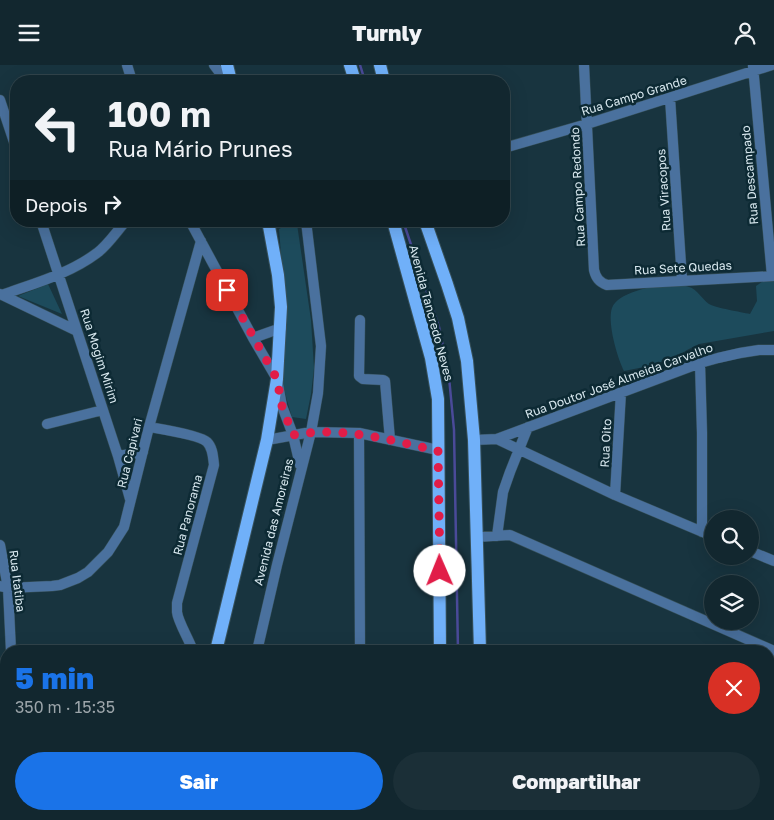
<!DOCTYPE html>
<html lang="pt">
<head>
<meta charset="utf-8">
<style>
	body { margin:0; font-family:"Golos Text",sans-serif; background:#1b2f37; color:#f1f3f6; height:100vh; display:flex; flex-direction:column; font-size:19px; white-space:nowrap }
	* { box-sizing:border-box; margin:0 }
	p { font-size:16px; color:#9ca5aa }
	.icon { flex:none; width:28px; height:28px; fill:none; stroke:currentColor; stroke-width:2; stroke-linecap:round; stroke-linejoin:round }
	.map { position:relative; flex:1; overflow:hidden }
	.drawer { position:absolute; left:0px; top:580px; width:775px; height:175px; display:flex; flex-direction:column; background:#12272f; border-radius:20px 20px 0 0; box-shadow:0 5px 20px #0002,0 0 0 1px #31444b }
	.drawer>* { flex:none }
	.top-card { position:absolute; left:10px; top:10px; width:500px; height:152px; border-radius:20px; box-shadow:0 5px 20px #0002,0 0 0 1px #31444b; background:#12272f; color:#f1f3f6; overflow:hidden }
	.controls { position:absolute; left:704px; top:445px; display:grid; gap:10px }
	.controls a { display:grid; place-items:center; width:55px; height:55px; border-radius:50%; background:#12272f; box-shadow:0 5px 20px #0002,0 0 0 1px #31444b; font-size:25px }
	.pin { position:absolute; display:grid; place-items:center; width:42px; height:42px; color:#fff; margin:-21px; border-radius:10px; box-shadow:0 2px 8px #0006 }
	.me { position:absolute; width:55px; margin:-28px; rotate:359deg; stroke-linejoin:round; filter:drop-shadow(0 0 4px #0008) }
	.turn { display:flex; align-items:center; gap:18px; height:105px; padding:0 15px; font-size:22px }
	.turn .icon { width:65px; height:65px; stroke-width:2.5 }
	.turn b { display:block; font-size:35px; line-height:42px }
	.then { display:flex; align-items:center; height:48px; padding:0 15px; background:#0003; gap:10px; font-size:19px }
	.round { display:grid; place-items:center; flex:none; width:52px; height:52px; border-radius:26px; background:#1b2f37 }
	.summary { display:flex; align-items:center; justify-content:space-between; height:85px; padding:0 15px }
	h1 { font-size:30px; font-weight:800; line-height:38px; color:#1a73e8 }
	.cta { display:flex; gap:10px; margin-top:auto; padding:10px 15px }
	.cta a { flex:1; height:58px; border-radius:30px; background:#1a73e8; color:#fff; font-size:20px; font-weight:800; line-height:58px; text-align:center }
	.cta a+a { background:#1b2f37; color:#f1f3f6 }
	header { display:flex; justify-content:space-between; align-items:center; height:65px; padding:0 15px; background:#12272f; font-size:22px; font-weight:800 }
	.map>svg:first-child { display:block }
	.green { fill:#1d4b5c }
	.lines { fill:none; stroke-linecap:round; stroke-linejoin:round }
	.stream { stroke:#4a4a99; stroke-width:2.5 }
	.minor-casing { stroke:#37515b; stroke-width:11 }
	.major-casing { stroke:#37515b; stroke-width:14 }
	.minor { stroke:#4a719e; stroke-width:10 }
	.major { stroke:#70b0f9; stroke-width:12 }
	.route { stroke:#e11d48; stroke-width:9; stroke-dasharray:0 16.2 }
	.labels { text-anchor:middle; stroke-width:5; stroke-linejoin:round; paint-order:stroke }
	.street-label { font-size:12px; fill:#d8e8ef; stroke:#0d2a34 }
</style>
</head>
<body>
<header><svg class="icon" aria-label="menu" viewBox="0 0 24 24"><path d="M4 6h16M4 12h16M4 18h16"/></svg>Turnly<svg class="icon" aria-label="person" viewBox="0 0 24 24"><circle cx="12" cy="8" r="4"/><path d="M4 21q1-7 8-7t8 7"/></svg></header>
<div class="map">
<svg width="774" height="755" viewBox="0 0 774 755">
	<rect width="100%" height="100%" fill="#18343f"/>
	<path class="green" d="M 289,159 L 297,159 L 311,255 L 314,303 L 311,329 L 306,354 L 292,352 L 288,339 L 279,305 L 283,213 L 279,164 Z
		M 774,212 L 774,266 L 699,279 L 687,285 L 676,292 L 649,301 L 624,306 C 617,292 607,257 612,243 C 619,224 672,216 689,222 C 697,224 702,234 709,239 C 716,243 741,247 750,249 L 757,236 L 756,221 L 766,214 Z
		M 48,219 L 62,249 L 18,231 Z
		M 774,680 L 774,721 L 769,721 L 769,681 Z"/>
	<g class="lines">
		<path class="stream" d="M 360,0 L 365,16
			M 403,156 L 439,262 L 449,312 L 454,365 L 458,586
			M 434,755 L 436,749"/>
		<defs>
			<path id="minor" d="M 127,0 L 132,16
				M 214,0 L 226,16
				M 584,0 L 594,205 C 596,213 599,217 607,220 L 774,211
				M 753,1 L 772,211
				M 670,33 L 682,215
				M 0,35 L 16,83
				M 504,83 L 587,59 L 772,0
				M 41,156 L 118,391 L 130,434
				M 190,156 L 253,273 L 277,314 L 282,341 L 293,370 L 300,400
				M 0,229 L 77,266
				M 2,230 C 35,218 69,209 97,188 C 107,181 117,166 126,156
				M 360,255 L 359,311 L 363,314 L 383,315 L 385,316 L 390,375
				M 253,273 L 281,263
				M 700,298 L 702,368 L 702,467
				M 47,359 L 103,345
				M 149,362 C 160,364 200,370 207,377 C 213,383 213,392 214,400 L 177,538 C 177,541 177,544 177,547 C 178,557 189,574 193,586
				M 359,368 L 360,586
				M 497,374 L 615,430 L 712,471
				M 267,375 L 311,367 L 359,368 L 438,385
				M 474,375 L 497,374 L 700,298 L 718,293 L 740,288 L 759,285 L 774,285
				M 118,391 L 143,387
				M 615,430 L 621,327
				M 497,471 L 503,427 L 510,407 L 528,362
				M 476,472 L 510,470 L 774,586
				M 0,480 L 8,523 L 11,586
				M 750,486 L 774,496
				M 0,521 L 8,523 L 52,521 L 60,520 L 78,513 L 88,507 L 108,487 L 124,462 L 149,362 L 201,176
				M 257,586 L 277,500 L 311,367 L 318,328 L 321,281 L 306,156
				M 0,657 L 6,658
				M 769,668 L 774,667
				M 87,755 L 94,749
				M 218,755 L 220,749
				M 314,755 L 315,749
				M 333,755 L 335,749"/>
			<path id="major" d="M 227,0 L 231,16
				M 350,0 L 355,16
				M 380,0 L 384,16
				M 393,156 L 431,293 L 438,334 L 440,586
				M 425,156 L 447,219 L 458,253 L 467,296 L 474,375 L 480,586
				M 216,586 L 267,375 L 277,314 L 281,242 L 278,210 L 268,156
				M 175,755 L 176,749
				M 421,755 L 424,749
				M 460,755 L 463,749"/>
		</defs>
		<use href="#minor" class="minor-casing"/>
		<use href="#major" class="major-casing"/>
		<use href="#minor" class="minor"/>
		<use href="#major" class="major"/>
	</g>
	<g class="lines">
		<path class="route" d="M 227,225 L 277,314 L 282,341 L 293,370 C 343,361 390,375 438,386 L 440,506"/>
	</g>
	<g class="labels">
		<g class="street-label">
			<text transform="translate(634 31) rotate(-17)" y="4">Rua Campo Grande</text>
			<text transform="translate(750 110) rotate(-95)" y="4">Rua Descampado</text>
			<text transform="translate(578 122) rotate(-93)" y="4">Rua Campo Redondo</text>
			<text transform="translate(664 125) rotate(-94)" y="4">Rua Viracopos</text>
			<text transform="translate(683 203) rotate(-3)" y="4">Rua Sete Quedas</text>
			<text transform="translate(431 248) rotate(75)" y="4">Avenida Tancredo Neves</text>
			<text transform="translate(99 291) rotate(72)" y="4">Rua Mogim Mirim</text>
			<text transform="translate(619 316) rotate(-20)" y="4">Rua Doutor José Almeida Carvalho</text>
			<text transform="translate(606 378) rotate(-87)" y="4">Rua Oito</text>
			<text transform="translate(130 388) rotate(-76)" y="4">Rua Capivari</text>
			<text transform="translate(188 450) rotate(-75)" y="4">Rua Panorama</text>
			<text transform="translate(274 457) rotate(-76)" y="4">Avenida das Amoreiras</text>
			<text transform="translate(17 516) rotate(83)" y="4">Rua Itatiba</text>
		</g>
	</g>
</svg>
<div class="controls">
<a><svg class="icon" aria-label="search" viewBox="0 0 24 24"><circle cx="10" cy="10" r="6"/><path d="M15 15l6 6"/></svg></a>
<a><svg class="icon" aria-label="layers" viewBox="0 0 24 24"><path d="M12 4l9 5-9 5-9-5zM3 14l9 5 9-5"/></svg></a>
</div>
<div class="pin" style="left:227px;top:225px;background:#d93025"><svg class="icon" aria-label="arrive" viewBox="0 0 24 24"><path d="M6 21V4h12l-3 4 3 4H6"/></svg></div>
<svg class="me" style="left:440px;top:506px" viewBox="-20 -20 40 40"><circle r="19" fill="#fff"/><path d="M0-13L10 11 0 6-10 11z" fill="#e11d48"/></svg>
<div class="top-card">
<div class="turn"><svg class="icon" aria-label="left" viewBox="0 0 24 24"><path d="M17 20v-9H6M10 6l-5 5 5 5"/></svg><div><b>100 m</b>Rua Mário Prunes</div></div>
<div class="then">Depois<svg class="icon" aria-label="right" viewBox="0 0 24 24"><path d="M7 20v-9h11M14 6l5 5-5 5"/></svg></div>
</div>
<section class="drawer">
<div class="summary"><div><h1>5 min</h1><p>350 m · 15:35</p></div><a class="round" style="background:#d93025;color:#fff"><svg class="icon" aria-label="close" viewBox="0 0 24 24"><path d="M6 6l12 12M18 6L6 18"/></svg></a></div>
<div class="cta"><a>Sair</a><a>Compartilhar</a></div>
</section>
</div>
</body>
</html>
